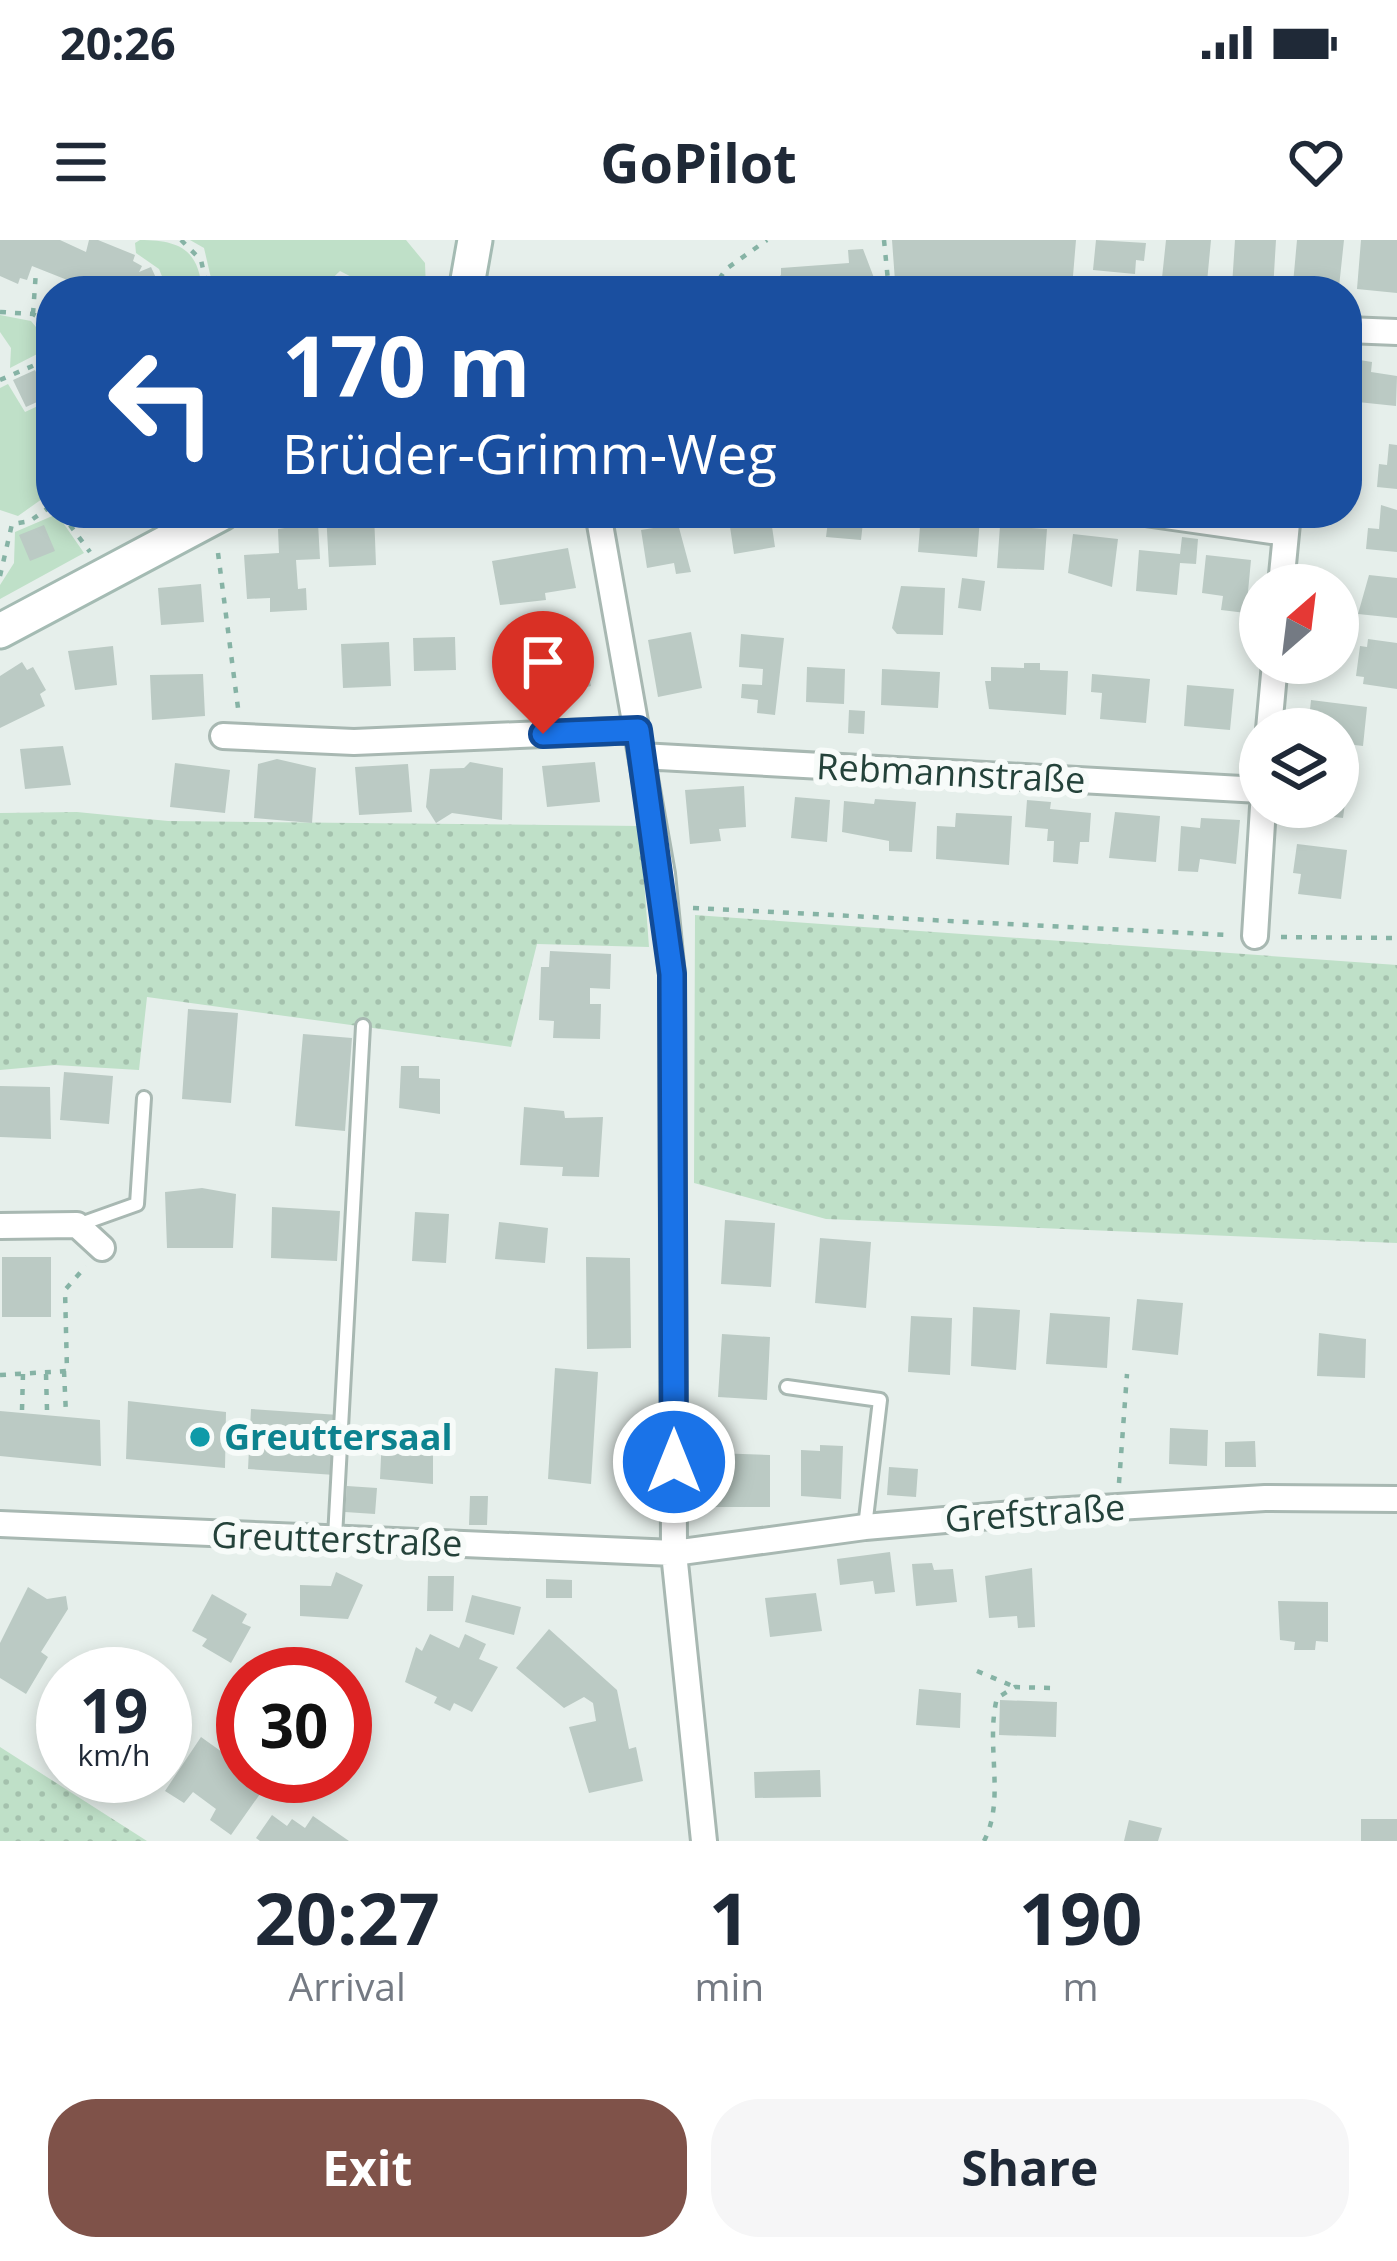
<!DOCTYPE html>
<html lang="en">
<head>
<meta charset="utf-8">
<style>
	body { margin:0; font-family:"Open Sans",sans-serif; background:#f6f6f7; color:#1f2937; height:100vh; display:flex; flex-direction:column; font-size:45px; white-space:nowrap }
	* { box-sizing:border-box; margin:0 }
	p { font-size:39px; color:#747a83 }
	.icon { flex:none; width:66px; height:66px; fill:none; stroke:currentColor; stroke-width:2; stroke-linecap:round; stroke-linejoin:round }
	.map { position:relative; height:1601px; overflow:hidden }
	.details { display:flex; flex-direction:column; background:#fff; flex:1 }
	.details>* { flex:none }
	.top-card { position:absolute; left:36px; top:36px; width:1326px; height:252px; border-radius:48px; box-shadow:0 6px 18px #0003; background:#1a4fa0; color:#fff; overflow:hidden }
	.needle { width:78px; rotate:28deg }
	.buttons { position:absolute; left:1239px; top:324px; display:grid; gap:24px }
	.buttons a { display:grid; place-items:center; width:120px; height:120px; border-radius:50%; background:#fff; box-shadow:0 6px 18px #0003; font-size:60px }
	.speed { position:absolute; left:36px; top:1407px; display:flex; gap:24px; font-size:60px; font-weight:700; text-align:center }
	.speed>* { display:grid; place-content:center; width:156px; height:156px; border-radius:50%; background:#fff; box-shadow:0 6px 18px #0003; line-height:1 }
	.speed small { font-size:30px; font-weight:400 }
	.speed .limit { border:18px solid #d22; background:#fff; color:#111 }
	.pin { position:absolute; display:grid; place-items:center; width:102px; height:102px; color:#fff; margin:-123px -51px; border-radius:50% 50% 50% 0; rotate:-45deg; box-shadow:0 0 12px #0007 }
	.pin .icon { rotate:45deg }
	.me { position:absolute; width:132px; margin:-66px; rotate:0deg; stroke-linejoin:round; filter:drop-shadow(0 0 9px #0008) }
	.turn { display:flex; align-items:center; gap:42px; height:252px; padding:0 48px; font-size:54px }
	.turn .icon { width:156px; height:156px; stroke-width:2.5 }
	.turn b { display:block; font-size:84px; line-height:102px }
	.eta { display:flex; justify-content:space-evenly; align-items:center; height:204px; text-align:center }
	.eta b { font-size:72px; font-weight:700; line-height:84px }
	.cta { display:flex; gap:24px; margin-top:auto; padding:24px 48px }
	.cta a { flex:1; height:138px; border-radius:48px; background:#7f5249; color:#fff; font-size:48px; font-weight:700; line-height:138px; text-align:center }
	.cta a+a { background:#f6f6f7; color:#1f2937 }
	.status { display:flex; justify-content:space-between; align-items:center; height:84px; padding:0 60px; background:#fff; direction:ltr }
	.status svg { height:33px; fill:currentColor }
	header { display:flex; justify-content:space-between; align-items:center; height:156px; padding:0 48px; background:#fff; font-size:54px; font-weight:700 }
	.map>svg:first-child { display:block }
	.grass { fill:#bfe0c8 }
	.garden { fill:url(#garden-dots) }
	.building { fill:#bbcac4 }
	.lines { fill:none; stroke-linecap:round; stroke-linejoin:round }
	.lane-casing { stroke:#a8b8b2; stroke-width:18 }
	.street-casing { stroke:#a8b8b2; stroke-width:30 }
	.secondary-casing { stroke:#a4bbb3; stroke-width:39 }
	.path { stroke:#86b3a5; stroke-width:4.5; stroke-dasharray:6 9; stroke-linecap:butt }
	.lane { stroke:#fff; stroke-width:12 }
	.street { stroke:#fff; stroke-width:24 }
	.secondary { stroke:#fff; stroke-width:33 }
	.route-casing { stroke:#114b97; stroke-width:30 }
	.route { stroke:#1a73e8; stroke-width:21 }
	.culture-dot { fill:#0f9aa8; stroke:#f7fbf9; stroke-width:4.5 }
	.labels { text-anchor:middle; stroke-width:12; stroke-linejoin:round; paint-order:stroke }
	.street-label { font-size:36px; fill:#24423a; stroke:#f7fbf9 }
	.culture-label { font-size:36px; font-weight:bold; fill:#0d838f; stroke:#f7fbf9; text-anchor:start }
</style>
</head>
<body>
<div class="status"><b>20:26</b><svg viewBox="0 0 49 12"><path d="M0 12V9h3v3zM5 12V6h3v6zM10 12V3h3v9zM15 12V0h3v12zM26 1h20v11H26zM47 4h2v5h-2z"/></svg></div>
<header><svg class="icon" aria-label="menu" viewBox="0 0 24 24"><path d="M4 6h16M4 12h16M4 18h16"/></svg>GoPilot<svg class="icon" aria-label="heart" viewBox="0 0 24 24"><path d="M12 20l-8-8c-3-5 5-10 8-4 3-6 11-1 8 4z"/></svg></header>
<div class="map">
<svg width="1397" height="1601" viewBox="0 0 1397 1601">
	<defs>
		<pattern id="garden-dots" width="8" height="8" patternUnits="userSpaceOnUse" patternTransform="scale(3)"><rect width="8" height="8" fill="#bfe0c8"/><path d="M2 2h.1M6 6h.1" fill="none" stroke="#a4c1ad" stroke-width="1.8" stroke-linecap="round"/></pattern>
	</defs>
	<rect width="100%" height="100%" fill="#e6efeb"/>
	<path class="grass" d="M 140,0 C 180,0 199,10 202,51 L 168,51 L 159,29 L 136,13 L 135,3 Z
		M 190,0 L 406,0 L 425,23 L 426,51 L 379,51 L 340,31 L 319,51 L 214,51 L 204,8 Z
		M 0,75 L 31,81 L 46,99 L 43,111 L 10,128 L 11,108 L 0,92 Z
		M 8,144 L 25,172 L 51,160 C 44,202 38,209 49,254 L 18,276 L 0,270 L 0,148 Z
		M 57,274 L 84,313 L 0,359 L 0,345 L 14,323 L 15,292 Z"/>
	<path class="garden" d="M 77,572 L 168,581 L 640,586 L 649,707 L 537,704 L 511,807 L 147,757 L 139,830 L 55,825 L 0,830 L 0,573 Z
		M 695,675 L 1397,725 L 1397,1003 L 826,979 L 694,943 Z
		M 0,1507 L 147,1601 L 0,1601 Z"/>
	<path class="building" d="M 0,0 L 60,0 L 86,12 L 89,0 L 98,0 L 135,15 L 133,21 L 142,26 L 139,32 L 151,27 L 162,51 L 95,51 L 32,26 L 27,40 L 20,38 L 18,44 L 0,36 Z
		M 892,0 L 1076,0 L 1072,48 L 948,36 L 895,41 Z
		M 1096,0 L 1146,3 L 1144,21 L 1136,20 L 1135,34 L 1093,30 Z
		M 1166,0 L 1211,0 L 1207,42 L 1162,38 Z
		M 1235,0 L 1276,0 L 1273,50 L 1232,46 Z
		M 1297,0 L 1344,0 L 1339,47 L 1293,44 Z
		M 1361,0 L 1397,0 L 1397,53 L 1357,49 Z
		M 863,9 L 879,51 L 763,51 L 781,35 L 781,28 L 849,23 L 848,10 Z
		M 1353,119 L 1372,122 L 1371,132 L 1397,136 L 1396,166 L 1348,161 Z
		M 35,130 L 48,157 L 26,167 L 13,140 Z
		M 1389,204 L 1397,205 L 1397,249 L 1377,247 L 1379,224 L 1387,225 Z
		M 1381,265 L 1397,270 L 1397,312 L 1366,309 L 1368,288 L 1379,289 Z
		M 326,273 L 374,273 L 376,325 L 329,327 Z
		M 399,273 L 443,273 L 443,281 L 399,282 Z
		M 728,273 L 770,273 L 775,307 L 734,314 Z
		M 820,273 L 864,273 L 861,300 L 826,297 L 828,281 L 819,280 Z
		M 921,274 L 980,278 L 977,317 L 918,312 Z
		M 318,283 L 320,319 L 296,320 L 298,349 L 306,348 L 307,370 L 270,372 L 270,358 L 247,359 L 244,315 L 279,313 L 278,289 Z
		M 678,284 L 691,332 L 676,334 L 674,323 L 647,328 L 641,290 Z
		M 44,285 L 55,311 L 30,321 L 19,295 Z
		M 1000,286 L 1047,289 L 1044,330 L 997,328 Z
		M 1073,294 L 1118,299 L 1112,347 L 1068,333 Z
		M 1182,297 L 1198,299 L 1196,324 L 1180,323 L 1177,355 L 1136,351 L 1139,310 L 1180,314 Z
		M 568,308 L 576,348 L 545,353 L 546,360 L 500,365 L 492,321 Z
		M 1206,315 L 1251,320 L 1246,373 L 1221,370 L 1223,356 L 1202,353 Z
		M 1369,335 L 1397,338 L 1397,378 L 1358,374 Z
		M 962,338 L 985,341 L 981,371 L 958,368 Z
		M 201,344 L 204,382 L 161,385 L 158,348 Z
		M 901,346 L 945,348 L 943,395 L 897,394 L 892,388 Z
		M 691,392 L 702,448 L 658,457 L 648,400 Z
		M 741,394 L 784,398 L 775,475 L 757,473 L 758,460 L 741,458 L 742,444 L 762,445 L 763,429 L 739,427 Z
		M 455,397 L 456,430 L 414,431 L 413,398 Z
		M 1368,399 L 1397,403 L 1397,449 L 1363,444 L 1364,437 L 1356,436 L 1360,406 L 1367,407 Z
		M 581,401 L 591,446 L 540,458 L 533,413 Z
		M 389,402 L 391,446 L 343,448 L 341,404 Z
		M 113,406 L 117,445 L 75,450 L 68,411 Z
		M 22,422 L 27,430 L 33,427 L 46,450 L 40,454 L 45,466 L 0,488 L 0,436 Z
		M 1024,423 L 1040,423 L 1040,430 L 1068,431 L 1066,475 L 989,469 L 985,441 L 991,441 L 991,427 L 1024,428 Z
		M 807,427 L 845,429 L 844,464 L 806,462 Z
		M 882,429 L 940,432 L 938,468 L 881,465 Z
		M 203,434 L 205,476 L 152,480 L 150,435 Z
		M 1092,434 L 1150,439 L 1146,483 L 1100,479 L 1102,453 L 1091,452 Z
		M 1187,445 L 1234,449 L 1230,490 L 1184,486 Z
		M 1311,460 L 1367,467 L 1363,506 L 1338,503 L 1338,489 L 1308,489 Z
		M 849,470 L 865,471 L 864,494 L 848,493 Z
		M 63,506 L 71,545 L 25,549 L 20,509 Z
		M 277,519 L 316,528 L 312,583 L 254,578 L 258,524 Z
		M 470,522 L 503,528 L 502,580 L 452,573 L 436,583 L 426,567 L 430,529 L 464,528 Z
		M 595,522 L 600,562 L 547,567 L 542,526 Z
		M 175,523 L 230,530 L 225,573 L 170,567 Z
		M 408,524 L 412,572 L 359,575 L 355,527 Z
		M 1338,526 L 1357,533 L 1355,550 L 1347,549 L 1343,578 L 1300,573 L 1301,567 L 1338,567 Z
		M 744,546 L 746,587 L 719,589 L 721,601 L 690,604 L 685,550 Z
		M 795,557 L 830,560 L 827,602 L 791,598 Z
		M 875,559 L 916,562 L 912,612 L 889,611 L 889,601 L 842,592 L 844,561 L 874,564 Z
		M 1027,560 L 1051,562 L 1050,569 L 1091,573 L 1089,602 L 1080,602 L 1078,624 L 1053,622 L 1054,601 L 1047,601 L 1048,589 L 1025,587 Z
		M 1115,572 L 1160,576 L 1156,622 L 1109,618 Z
		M 956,573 L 1012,576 L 1009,625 L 936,619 L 937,586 L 955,587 Z
		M 1201,578 L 1240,580 L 1236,624 L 1200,619 L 1198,632 L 1178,631 L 1181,586 L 1200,588 Z
		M 1297,604 L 1347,610 L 1341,659 L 1298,654 L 1301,634 L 1293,633 Z
		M 550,711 L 611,714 L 610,749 L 590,748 L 590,764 L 601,764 L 600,799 L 553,798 L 554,781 L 539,780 L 541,727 L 549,727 Z
		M 188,769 L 238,773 L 231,863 L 182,859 Z
		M 303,794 L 352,798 L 345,891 L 295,886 Z
		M 401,826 L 419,826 L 419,838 L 440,839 L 440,874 L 399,868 Z
		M 64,832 L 113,836 L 109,884 L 60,880 Z
		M 0,846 L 50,847 L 51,899 L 0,897 Z
		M 524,867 L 564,871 L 565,878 L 603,877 L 599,937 L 562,936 L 563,927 L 520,925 Z
		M 202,948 L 236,954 L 233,1008 L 167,1008 L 165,952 Z
		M 272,967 L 340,971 L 337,1021 L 271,1018 Z
		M 415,972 L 449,974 L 446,1023 L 412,1021 Z
		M 725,980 L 775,983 L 771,1047 L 721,1044 Z
		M 499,982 L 548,988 L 545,1023 L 495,1019 Z
		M 820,998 L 871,1002 L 866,1068 L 815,1063 Z
		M 2,1017 L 51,1017 L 51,1077 L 2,1077 Z
		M 586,1017 L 630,1018 L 631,1108 L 587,1109 Z
		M 1137,1059 L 1183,1063 L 1178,1115 L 1132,1110 Z
		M 973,1067 L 1020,1070 L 1016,1130 L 971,1126 Z
		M 1050,1073 L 1110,1077 L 1107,1128 L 1046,1124 Z
		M 911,1076 L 952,1078 L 950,1135 L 908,1132 Z
		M 1319,1093 L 1366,1099 L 1365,1138 L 1317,1136 Z
		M 722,1094 L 770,1097 L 767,1160 L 718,1157 Z
		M 555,1128 L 598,1132 L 591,1244 L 548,1239 Z
		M 128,1161 L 226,1172 L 225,1228 L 126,1219 Z
		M 251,1169 L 339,1175 L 335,1235 L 248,1229 Z
		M 0,1171 L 100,1180 L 101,1226 L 0,1216 Z
		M 1170,1188 L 1208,1190 L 1207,1226 L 1169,1224 Z
		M 382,1195 L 433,1198 L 433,1244 L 380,1239 Z
		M 1255,1201 L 1256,1227 L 1225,1227 L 1225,1202 Z
		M 820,1205 L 843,1206 L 841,1259 L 801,1256 L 801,1210 L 820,1211 Z
		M 714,1213 L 770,1215 L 770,1267 L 713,1267 Z
		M 889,1227 L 918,1229 L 916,1257 L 887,1255 Z
		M 347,1246 L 377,1248 L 375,1274 L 345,1272 Z
		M 470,1256 L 488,1256 L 487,1285 L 469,1285 Z
		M 890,1312 L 895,1352 L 875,1354 L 873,1341 L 840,1345 L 837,1319 Z
		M 932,1323 L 934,1330 L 953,1329 L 957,1362 L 916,1366 L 912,1324 Z
		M 1032,1328 L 1035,1387 L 1018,1388 L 1017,1376 L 989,1378 L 985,1336 Z
		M 336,1332 L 363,1345 L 348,1379 L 300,1376 L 300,1345 L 331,1346 Z
		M 428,1336 L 454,1336 L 453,1371 L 427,1371 Z
		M 546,1339 L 572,1340 L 572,1358 L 546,1358 Z
		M 28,1347 L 47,1359 L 66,1356 L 68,1369 L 41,1412 L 48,1417 L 26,1454 L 0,1438 L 0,1403 Z
		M 816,1353 L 822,1391 L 770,1397 L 765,1358 Z
		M 212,1354 L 247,1374 L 242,1383 L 251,1387 L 231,1423 L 202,1406 L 207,1399 L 192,1391 Z
		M 472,1355 L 521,1367 L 514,1395 L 465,1382 Z
		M 1278,1361 L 1328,1362 L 1328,1402 L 1316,1401 L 1315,1410 L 1294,1410 L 1295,1402 L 1280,1400 Z
		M 549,1389 L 617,1450 L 629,1509 L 636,1507 L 643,1541 L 589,1553 L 569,1487 L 596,1481 L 593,1463 L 584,1457 L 564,1468 L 516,1428 Z
		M 430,1394 L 459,1408 L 465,1394 L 486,1404 L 479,1419 L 498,1427 L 472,1472 L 454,1463 L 450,1471 L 434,1463 L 437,1457 L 405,1442 L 416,1407 L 422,1411 Z
		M 919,1449 L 961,1453 L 960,1488 L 916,1485 Z
		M 1000,1460 L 1057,1462 L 1056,1497 L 999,1495 Z
		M 201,1497 L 222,1512 L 241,1510 L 243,1536 L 267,1544 L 231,1595 L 210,1580 L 216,1569 L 193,1552 L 184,1563 L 165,1551 Z
		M 820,1530 L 821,1557 L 755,1558 L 754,1532 Z
		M 272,1575 L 287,1586 L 292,1579 L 305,1588 L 313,1576 L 349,1601 L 260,1601 L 256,1598 Z
		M 1361,1579 L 1397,1579 L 1397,1601 L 1361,1601 Z
		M 1129,1580 L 1162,1588 L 1158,1601 L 1124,1601 Z"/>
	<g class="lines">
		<defs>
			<path id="lane" d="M 78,985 L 137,964 L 144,858
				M 787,1147 L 880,1160 L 865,1287
				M 335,1297 L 363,786"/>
			<path id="street" d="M 1347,90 L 1397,92
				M 598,273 L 662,634 L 672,735 L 674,1313 L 704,1601
				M 1145,273 L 1286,293
				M 1281,345 L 1288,273
				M 1269,489 L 1275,423
				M 223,496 L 354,502 L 637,490
				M 641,516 L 1260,550
				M 1255,696 L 1263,567
				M 0,986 L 77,985 L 102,1008
				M 0,1284 L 674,1313 L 865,1287 L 1036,1272 L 1265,1258 L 1397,1259"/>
			<path id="secondary" d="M 466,51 L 475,0
				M 0,391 L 222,273"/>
		</defs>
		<use href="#lane" class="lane-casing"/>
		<use href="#street" class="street-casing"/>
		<use href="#secondary" class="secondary-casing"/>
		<path class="path" d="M 181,0 L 201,20 L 208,51
			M 884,0 L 889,51
			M 711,51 L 726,29 L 767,0
			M 0,72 L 33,74 L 51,84
			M 33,74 L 36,31
			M 0,140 L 51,118
			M 51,196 L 51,240
			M 61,273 L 90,312
			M 218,313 L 238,468
			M 0,336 L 12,284 L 30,281 L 51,266
			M 693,668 L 1227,695
			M 1281,697 L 1397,698
			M 64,1131 L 66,1174
			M 46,1134 L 47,1170
			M 0,1135 L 67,1131 L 65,1050 L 86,1026
			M 22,1170 L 23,1134
			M 1119,1243 L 1127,1134
			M 977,1431 L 1015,1447
			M 984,1601 C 1006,1559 985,1505 997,1458 L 1015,1447 L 1052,1448"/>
		<use href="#lane" class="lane"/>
		<use href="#street" class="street"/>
		<use href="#secondary" class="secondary"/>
	</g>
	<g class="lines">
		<defs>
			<path id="route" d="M 543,494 L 638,490 L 672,734 L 674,1222"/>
		</defs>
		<use href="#route" class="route-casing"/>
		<use href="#route" class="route"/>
	</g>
	<circle class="culture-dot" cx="200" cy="1197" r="12"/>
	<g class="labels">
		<g class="street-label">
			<text transform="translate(951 533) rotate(3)" y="13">Rebmannstraße</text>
			<text transform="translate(1035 1273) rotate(-4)" y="13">Grefstraße</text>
			<text transform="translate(337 1299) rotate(2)" y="13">Greutterstraße</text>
		</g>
		<g class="culture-label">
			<text x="224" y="1210">Greuttersaal</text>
		</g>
	</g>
</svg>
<div class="buttons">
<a><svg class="needle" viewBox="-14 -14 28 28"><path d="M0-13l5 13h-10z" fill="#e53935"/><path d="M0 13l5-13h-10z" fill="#747a83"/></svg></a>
<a><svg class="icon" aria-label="layers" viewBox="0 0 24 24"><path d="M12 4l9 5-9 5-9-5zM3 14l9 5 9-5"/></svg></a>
</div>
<div class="speed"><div>19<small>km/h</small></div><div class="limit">30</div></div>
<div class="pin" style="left:543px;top:494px;background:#d93025"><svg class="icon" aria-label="arrive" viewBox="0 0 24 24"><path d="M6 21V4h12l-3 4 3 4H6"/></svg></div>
<svg class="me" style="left:674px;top:1222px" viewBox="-20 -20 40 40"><circle r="17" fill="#1a73e8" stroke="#fff" stroke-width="3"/><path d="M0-11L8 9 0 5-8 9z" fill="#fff"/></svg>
<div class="top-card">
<div class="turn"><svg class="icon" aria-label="left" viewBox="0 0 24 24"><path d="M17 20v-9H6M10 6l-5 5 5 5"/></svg><div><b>170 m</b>Brüder-Grimm-Weg</div></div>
</div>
</div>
<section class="details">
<div class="eta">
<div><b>20:27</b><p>Arrival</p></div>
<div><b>1</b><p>min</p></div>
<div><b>190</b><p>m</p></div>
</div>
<div class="cta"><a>Exit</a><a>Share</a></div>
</section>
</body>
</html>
